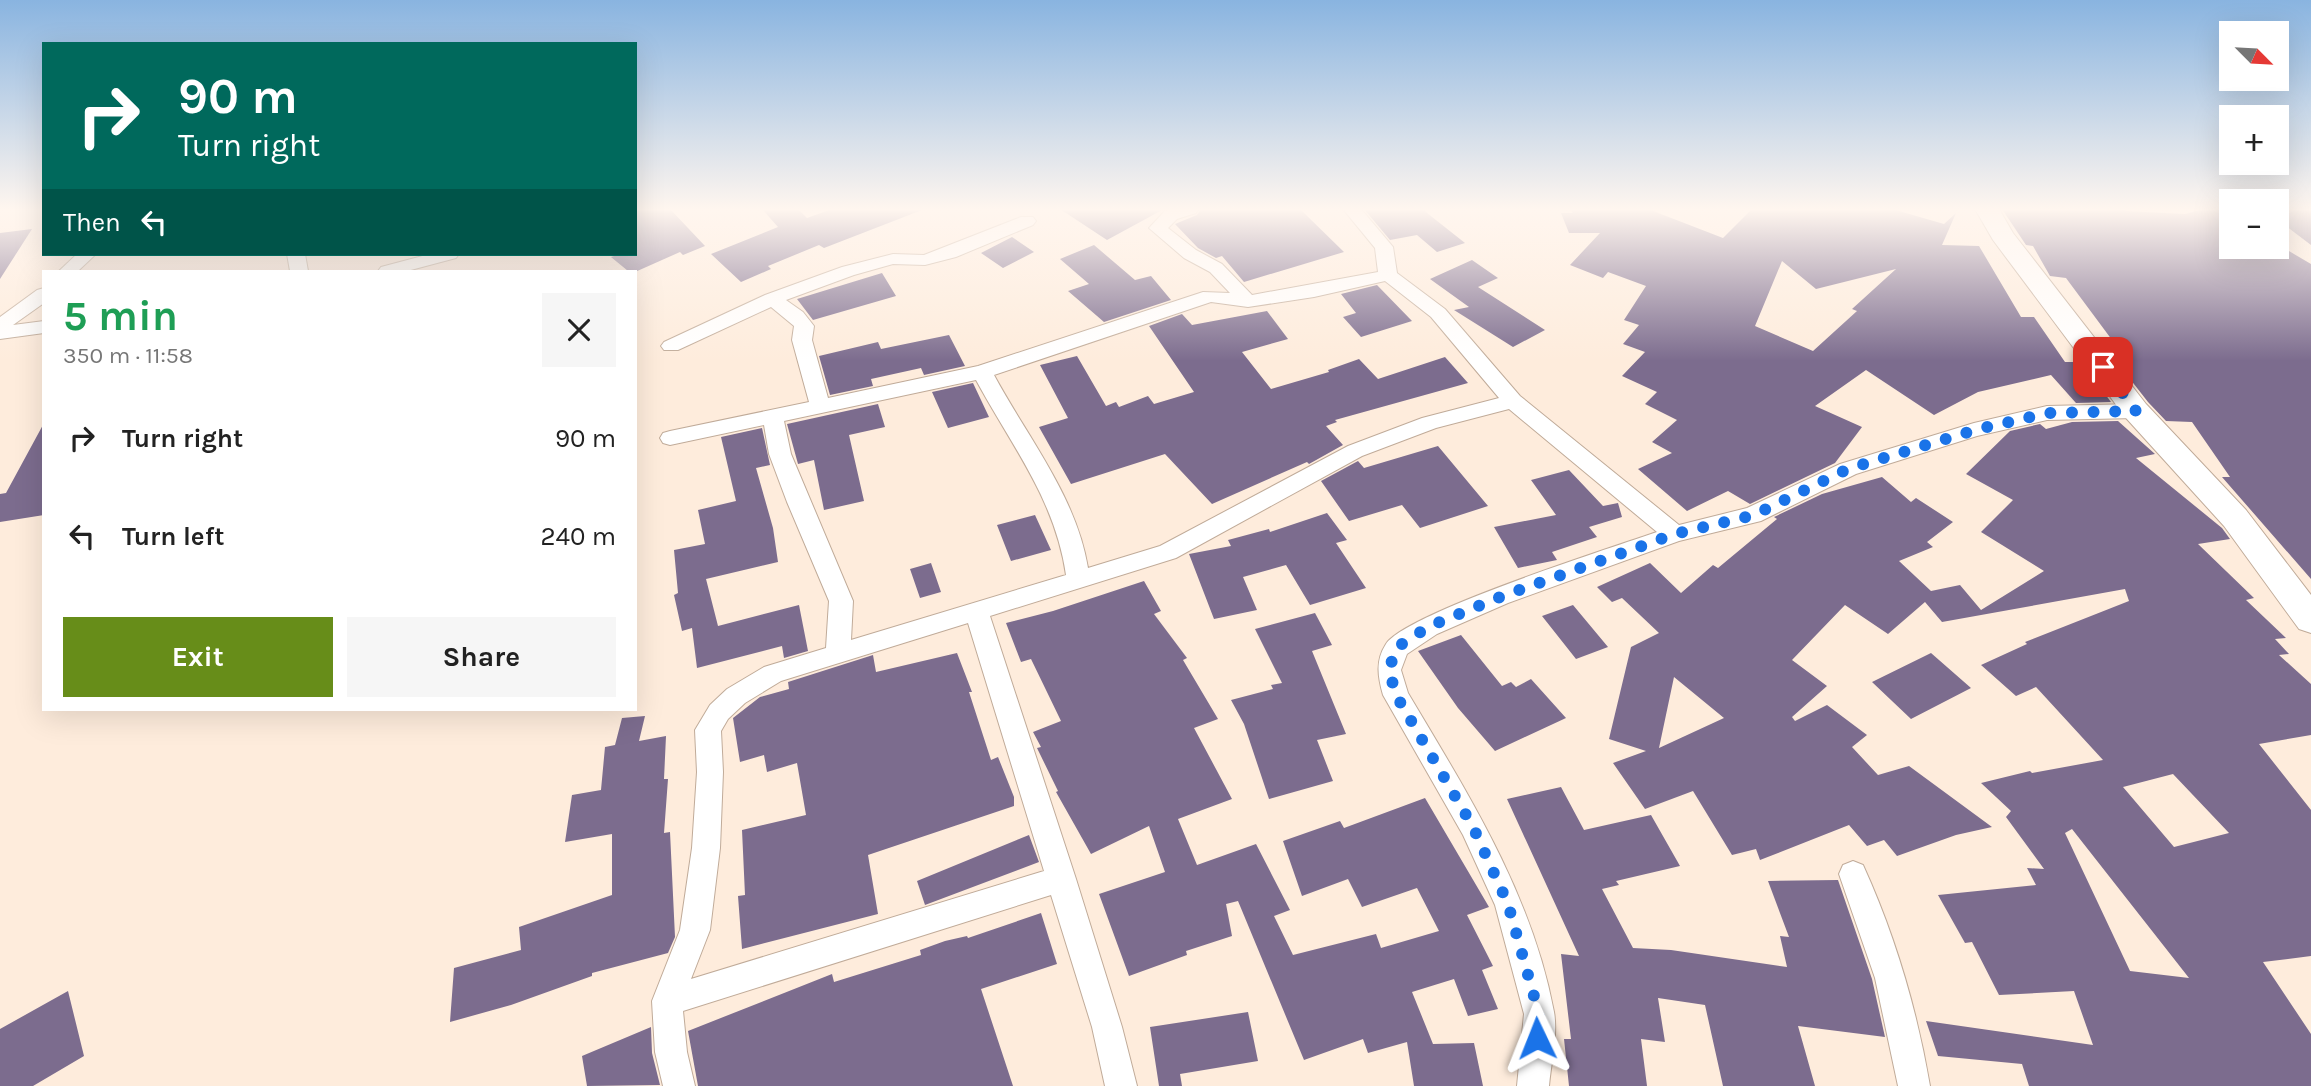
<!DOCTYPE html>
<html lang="en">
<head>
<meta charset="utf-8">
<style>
	body { margin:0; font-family:Karla,sans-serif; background:#f6f6f6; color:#222; height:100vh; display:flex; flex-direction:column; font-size:26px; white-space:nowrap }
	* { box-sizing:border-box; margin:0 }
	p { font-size:23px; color:#767676 }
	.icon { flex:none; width:38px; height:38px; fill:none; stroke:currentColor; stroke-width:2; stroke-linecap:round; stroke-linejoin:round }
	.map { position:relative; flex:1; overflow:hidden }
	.side { position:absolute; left:42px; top:270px; width:595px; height:441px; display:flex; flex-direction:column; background:#fff; border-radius:0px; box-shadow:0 7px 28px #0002 }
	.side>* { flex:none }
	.banner { position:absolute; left:42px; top:42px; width:595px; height:214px; border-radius:0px; box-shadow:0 7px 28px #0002; background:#00695c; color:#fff; overflow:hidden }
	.needle { width:46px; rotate:114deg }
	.tools { position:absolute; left:2219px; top:21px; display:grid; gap:14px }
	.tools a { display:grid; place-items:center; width:70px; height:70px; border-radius:0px; background:#fff; box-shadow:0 7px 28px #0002; font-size:35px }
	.pin { position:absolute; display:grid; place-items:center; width:60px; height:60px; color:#fff; margin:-30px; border-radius:14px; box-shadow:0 4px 10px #0006 }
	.me { position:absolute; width:77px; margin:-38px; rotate:358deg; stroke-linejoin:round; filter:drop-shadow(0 0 5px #0008) }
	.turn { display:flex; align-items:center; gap:24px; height:147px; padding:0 21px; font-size:32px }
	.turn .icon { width:91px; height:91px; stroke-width:2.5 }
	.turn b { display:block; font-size:49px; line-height:60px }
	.then { display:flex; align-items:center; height:66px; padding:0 21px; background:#0003; gap:14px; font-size:26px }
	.round { display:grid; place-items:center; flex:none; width:74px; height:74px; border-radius:0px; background:#f6f6f6 }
	.headline { display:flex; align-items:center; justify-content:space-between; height:119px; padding:0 21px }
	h1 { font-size:42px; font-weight:700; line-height:52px; color:#1e9e55 }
	.cta { display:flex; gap:14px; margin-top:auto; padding:14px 21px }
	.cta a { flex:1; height:80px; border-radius:0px; background:#678d19; color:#fff; font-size:28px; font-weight:700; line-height:80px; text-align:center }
	.cta a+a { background:#f6f6f6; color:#222 }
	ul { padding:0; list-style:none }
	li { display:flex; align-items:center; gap:21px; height:98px; padding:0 21px }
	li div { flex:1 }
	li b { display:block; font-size:26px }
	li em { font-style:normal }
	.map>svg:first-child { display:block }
	.building { fill:#7c6c8e; fill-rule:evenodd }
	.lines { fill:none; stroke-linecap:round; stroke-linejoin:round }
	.minor-casing { stroke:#c0ab99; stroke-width:2 }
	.secondary-casing { stroke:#c0ab99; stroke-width:2 }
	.minor { fill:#fff; fill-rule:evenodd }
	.secondary { fill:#fff; fill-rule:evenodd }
	.route { stroke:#1a73e8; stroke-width:12; stroke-dasharray:0 21.6 }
</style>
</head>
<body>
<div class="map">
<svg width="2311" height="1086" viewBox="0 0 2311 1086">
	<rect width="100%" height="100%" fill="#feecdc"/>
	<path class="building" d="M 644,209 L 670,209 L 705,246 L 683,255 L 680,252 L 635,272 L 628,271 L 611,257 L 620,254 L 635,254 L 635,212 Z
		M 762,209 L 798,209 L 807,218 L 832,209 L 922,210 L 824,248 L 819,245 L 768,266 L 771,269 L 741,282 L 711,254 L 778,227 Z
		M 1060,209 L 1164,209 L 1107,240 Z
		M 1201,209 L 1300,209 L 1344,252 L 1244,282 L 1222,256 L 1216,258 L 1198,248 L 1175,224 L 1197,215 Z
		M 1364,209 L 1422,209 L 1465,243 L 1437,252 L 1417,235 L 1390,240 Z
		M 1570,209 L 1648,209 L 1723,238 L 1752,209 L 1892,209 L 1944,224 L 1956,213 L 1942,245 L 1979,246 L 2021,317 L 2034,317 L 2065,362 L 2081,362 L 2111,402 L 2076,403 L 2051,375 L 1978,392 L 1934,415 L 1866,370 L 1815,406 L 1862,427 L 1835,463 L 1750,504 L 1728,491 L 1687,511 L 1638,469 L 1672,453 L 1652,442 L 1677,420 L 1645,404 L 1657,392 L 1622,376 L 1645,352 L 1623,344 L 1639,325 L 1624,320 L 1646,286 L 1608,272 L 1603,278 L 1570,265 L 1600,233 L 1569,233 L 1561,213 L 1573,213 ZM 1782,261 L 1816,289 L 1896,269 L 1852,309 L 1857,311 L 1813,351 L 1755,326 Z
		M 2002,209 L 2126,209 L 2126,211 L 2185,214 L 2204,209 L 2231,209 L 2231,247 L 2282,247 L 2311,264 L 2311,579 L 2222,477 L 2230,477 L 2192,422 L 2166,421 L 2148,402 L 2102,343 L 2115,344 L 2066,278 L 2050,276 L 2033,246 L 2026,245 Z
		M 2277,209 L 2311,209 L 2311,245 L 2277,219 Z
		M 32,229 L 0,279 L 0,233 Z
		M 1012,237 L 1034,252 L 1003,268 L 981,253 Z
		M 1094,245 L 1135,280 L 1151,276 L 1171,300 L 1104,322 L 1068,291 L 1089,284 L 1060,259 Z
		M 1472,260 L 1498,278 L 1478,287 L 1545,330 L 1513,347 L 1454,310 L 1469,307 L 1430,279 Z
		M 882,273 L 896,296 L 813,320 L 797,299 Z
		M 1377,285 L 1412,321 L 1361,337 L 1343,317 L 1356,313 L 1341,294 Z
		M 1267,311 L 1288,339 L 1242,352 L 1271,389 L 1329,372 L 1328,370 L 1359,359 L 1378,379 L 1445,357 L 1468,383 L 1335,420 L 1337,422 L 1326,426 L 1343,445 L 1309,464 L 1307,462 L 1212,504 L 1165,454 L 1071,484 L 1039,427 L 1068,418 L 1040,365 L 1077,356 L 1106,406 L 1116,402 L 1119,407 L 1148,396 L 1154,404 L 1194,392 L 1149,326 L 1182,314 L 1192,325 Z
		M 949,335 L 965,366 L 924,375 L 921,368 L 871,379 L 873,386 L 830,395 L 819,356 L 878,342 L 881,349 Z
		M 973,383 L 989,417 L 948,428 L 932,392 Z
		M 878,404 L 885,427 L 849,435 L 864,501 L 824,510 L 814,460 L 798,464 L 787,424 Z
		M 2118,421 L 2155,454 L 2136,458 L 2222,528 L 2230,539 L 2198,544 L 2254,598 L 2246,600 L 2286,638 L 2275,639 L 2289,654 L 2279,655 L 2311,684 L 2311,735 L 2259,744 L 2311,810 L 2311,956 L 2263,962 L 2311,1034 L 2311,1086 L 2029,1086 L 2022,1064 L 1938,1056 L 1926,1021 L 2093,1045 L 2074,991 L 1999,995 L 1972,942 L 1965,943 L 1938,895 L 2036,885 L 2027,868 L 2044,869 L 2006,817 L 2011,811 L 1981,783 L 2030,771 L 2032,773 L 2103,760 L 2036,687 L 2016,696 L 1981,665 L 2027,644 L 2025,642 L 2129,601 L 2125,589 L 1942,622 L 1925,602 L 1888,634 L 1845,605 L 1792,660 L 1827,686 L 1792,717 L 1795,721 L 1827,705 L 1867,735 L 1852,747 L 1878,775 L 1909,766 L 1992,827 L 1956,835 L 1897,856 L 1884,840 L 1867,846 L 1849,825 L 1760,860 L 1756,849 L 1732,855 L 1693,791 L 1645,809 L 1613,763 L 1646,751 L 1609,739 L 1631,647 L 1659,633 L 1622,598 L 1612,602 L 1597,587 L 1650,563 L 1681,593 L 1713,565 L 1718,568 L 1777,519 L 1774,517 L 1822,494 L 1882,477 L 1911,502 L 1916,498 L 1953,522 L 1927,542 L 1933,547 L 1899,561 L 1931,591 L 1960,585 L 1981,610 L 2044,571 L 1981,532 L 2013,500 L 1966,474 L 2010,431 L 2040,424 L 2046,429 L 2072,422 ZM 1674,677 L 1724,718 L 1659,748 ZM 2173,774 L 2229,833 L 2174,847 L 2123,787 ZM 2072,829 L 2189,978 L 2130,971 L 2065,833 Z
		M 44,423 L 44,515 L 0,522 L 0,494 L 6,493 Z
		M 762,428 L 770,465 L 756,468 L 773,528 L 778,562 L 706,579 L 718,626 L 799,605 L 808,651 L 784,658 L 782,646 L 697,668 L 692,628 L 682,631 L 674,595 L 678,593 L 674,550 L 705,544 L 698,510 L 736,501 L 721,437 Z
		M 1438,446 L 1488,506 L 1420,528 L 1402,505 L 1349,521 L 1321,481 L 1358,461 L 1364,468 Z
		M 1569,470 L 1603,506 L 1618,503 L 1622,517 L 1589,527 L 1597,537 L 1552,552 L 1557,560 L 1518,568 L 1494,527 L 1556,515 L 1531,480 Z
		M 1327,513 L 1347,540 L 1336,543 L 1366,588 L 1310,605 L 1286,565 L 1243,577 L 1257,610 L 1214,619 L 1189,554 L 1231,546 L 1228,540 L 1269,529 L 1270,532 Z
		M 1035,515 L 1051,550 L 1011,561 L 997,525 Z
		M 931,563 L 941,592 L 920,598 L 910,569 Z
		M 1144,581 L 1161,611 L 1154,614 L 1187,658 L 1183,660 L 1218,719 L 1194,728 L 1232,799 L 1178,819 L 1197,865 L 1256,844 L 1290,910 L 1274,916 L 1293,955 L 1376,934 L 1381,948 L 1439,931 L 1417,888 L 1362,907 L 1348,879 L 1302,896 L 1283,841 L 1340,821 L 1344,828 L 1425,798 L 1489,907 L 1467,915 L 1493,966 L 1482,970 L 1498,1009 L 1468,1016 L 1454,979 L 1412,992 L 1433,1044 L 1474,1043 L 1483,1086 L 1414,1086 L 1407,1042 L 1368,1053 L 1363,1039 L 1304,1060 L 1238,901 L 1226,904 L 1232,936 L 1186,951 L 1187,955 L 1129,976 L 1099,894 L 1165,872 L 1149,826 L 1091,854 L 1056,792 L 1058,791 L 1037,748 L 1041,747 L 1033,732 L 1061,721 L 1031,659 L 1021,662 L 1006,623 L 1053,611 Z
		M 1573,605 L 1608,647 L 1576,659 L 1542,616 Z
		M 1315,613 L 1332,645 L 1312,651 L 1346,734 L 1317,740 L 1333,781 L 1269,799 L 1244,724 L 1231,700 L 1273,689 L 1271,685 L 1282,683 L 1255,629 Z
		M 1461,635 L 1502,686 L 1511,682 L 1516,687 L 1531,679 L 1566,718 L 1495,751 L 1458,708 L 1418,651 Z
		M 957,653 L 972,692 L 969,692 L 991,760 L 998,757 L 1014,797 L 1014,806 L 868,855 L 878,914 L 742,949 L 738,896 L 745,895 L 742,830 L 806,815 L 797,763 L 767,772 L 764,755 L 740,762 L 733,718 L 760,697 L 789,689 L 788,682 L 873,655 L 876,672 Z
		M 1931,653 L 1971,688 L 1911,719 L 1872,682 Z
		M 645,716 L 639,741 L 666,736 L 664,779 L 668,779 L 664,833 L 670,832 L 675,937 L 668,953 L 592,973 L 592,976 L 511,1005 L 450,1022 L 454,968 L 521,950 L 519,927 L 612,895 L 612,834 L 565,842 L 572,795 L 601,790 L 605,747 L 615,745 L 622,718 Z
		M 1561,787 L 1584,830 L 1651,815 L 1680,866 L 1616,881 L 1619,885 L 1602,889 L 1633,948 L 1671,950 L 1787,967 L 1780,936 L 1789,937 L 1768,881 L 1838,880 L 1872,979 L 1885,1037 L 1798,1026 L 1815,1086 L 1723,1086 L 1705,1005 L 1658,998 L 1665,1042 L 1641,1039 L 1647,1086 L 1569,1086 L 1564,1039 L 1571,1039 L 1561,954 L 1579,956 L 1507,799 Z
		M 1029,835 L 1039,862 L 925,905 L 917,881 Z
		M 1041,913 L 1057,964 L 981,989 L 1013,1086 L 698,1086 L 688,1031 L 832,974 L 834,982 L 921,955 L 920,950 L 945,941 L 967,936 L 968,938 Z
		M 68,991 L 84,1056 L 33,1086 L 0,1086 L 0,1029 Z
		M 1248,1012 L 1258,1061 L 1180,1074 L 1182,1086 L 1159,1086 L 1150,1027 Z
		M 651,1027 L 652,1053 L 660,1085 L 587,1086 L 582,1056 Z"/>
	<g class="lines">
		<defs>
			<path id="minor" d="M 1174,209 L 1198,209 L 1196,213 L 1177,219 L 1168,228 L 1196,250 L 1222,264 L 1252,295 L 1378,272 L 1375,248 L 1343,209 L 1361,209 L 1393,247 L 1397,273 L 1445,309 L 1520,396 L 1679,525 L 1747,508 L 1840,464 L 1974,423 L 2047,406 L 2136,404 L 2143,406 L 2146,411 L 2143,416 L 2136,418 L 2047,420 L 1977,436 L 1856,474 L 1761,521 L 1679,541 L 1508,603 L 1437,634 L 1407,654 L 1401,670 L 1408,693 C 1468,794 1532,894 1554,1012 C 1558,1034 1551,1063 1549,1086 L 1517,1086 L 1524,1014 L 1495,905 L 1463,835 L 1383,695 C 1378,677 1375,661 1386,644 C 1406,613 1611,548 1657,532 L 1509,409 L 1436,428 L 1362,456 L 1176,558 L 990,616 L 1076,879 L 1122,1027 L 1137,1086 L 1105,1086 L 1092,1027 L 1051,895 L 683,1011 L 687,1052 L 695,1086 L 663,1086 L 655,1052 L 652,1001 L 680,930 L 692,848 L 697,772 L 695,730 L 710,705 L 727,689 L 764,667 L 826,648 L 829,601 L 787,502 L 769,454 L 764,425 L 670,445 L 663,443 L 660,438 L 663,433 L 670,431 L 809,402 L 792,340 L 794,326 L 771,307 L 678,350 L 664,350 L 661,346 L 664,342 L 765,295 L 842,267 L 893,254 L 924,255 L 1021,217 L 1033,217 L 1036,221 L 1033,225 L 956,257 L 925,265 L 893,264 L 854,275 L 786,300 L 803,312 L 814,326 L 812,340 L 828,398 L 978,366 L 1203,292 L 1230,293 L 1210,272 L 1184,258 L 1149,228 L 1165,211 ZM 1385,281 L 1431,317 L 1499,398 L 1422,418 L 1348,446 L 1160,546 L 1088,568 C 1076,496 1028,438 994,375 L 1211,302 L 1248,307 L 1314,297 ZM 976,380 C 1011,445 1055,499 1066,575 L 851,640 L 853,601 L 791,454 L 784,421 ZM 968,623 L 1044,871 L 691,979 L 710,930 L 720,848 L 723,772 L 721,731 L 728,719 L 745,703 L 781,681 Z
				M 77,254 L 96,254 L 78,271 L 59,271 Z
				M 287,254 L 305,254 L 308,271 L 290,271 Z
				M 430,254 L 459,254 L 456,258 L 407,271 L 378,271 L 381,267 Z
				M 44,288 L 44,303 L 13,325 L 44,321 L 44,333 L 0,339 L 0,317 L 37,290 Z
				M 1853,861 L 1863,865 C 1895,935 1917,1010 1930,1086 L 1898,1086 L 1875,978 L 1839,874 L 1843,865 Z"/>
			<path id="secondary" d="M 1975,209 L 1999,209 L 2013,233 L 2146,404 L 2246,510 L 2311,595 L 2311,633 L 2299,629 L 2224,526 L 2126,418 L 1993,240 Z"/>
		</defs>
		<use href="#minor" class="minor-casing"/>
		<use href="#secondary" class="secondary-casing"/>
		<use href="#minor" class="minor"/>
		<use href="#secondary" class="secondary"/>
	</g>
	<linearGradient id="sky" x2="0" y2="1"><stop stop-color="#89b4e0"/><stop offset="0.58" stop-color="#fff6ef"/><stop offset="1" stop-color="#fff6ef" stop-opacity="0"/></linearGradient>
	<rect width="2311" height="361" fill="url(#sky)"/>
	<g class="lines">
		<path class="route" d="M 1537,1038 L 1539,1014 L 1508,904 L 1473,827 L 1396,695 L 1389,670 L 1396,648 L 1428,627 L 1500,597 L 1675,534 L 1754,515 L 1848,469 L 1975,430 L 2047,413 L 2136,411 L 2103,367"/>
	</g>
</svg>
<div class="tools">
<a><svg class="needle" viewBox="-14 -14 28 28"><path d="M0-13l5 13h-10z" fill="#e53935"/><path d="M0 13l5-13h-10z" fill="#767676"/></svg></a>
<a>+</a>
<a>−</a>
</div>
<div class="pin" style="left:2103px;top:367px;background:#d93025"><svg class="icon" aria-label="arrive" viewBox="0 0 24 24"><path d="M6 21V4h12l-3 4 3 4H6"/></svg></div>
<svg class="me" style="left:1537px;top:1038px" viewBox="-20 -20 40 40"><path d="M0-17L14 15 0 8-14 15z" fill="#1a73e8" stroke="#fff" stroke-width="4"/></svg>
<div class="banner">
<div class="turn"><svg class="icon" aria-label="right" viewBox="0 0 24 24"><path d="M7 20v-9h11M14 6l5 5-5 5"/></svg><div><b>90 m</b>Turn right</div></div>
<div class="then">Then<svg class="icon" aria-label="left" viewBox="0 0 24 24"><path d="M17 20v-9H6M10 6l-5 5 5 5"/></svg></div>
</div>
<section class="side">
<div class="headline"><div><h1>5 min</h1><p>350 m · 11:58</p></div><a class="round"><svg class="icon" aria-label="close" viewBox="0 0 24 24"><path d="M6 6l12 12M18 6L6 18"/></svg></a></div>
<ul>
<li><svg class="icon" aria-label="right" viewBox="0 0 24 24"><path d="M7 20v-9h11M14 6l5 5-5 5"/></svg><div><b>Turn right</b></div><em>90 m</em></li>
<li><svg class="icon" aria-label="left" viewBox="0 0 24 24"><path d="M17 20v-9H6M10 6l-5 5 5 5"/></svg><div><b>Turn left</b></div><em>240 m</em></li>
</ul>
<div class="cta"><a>Exit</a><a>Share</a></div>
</section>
</div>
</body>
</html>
